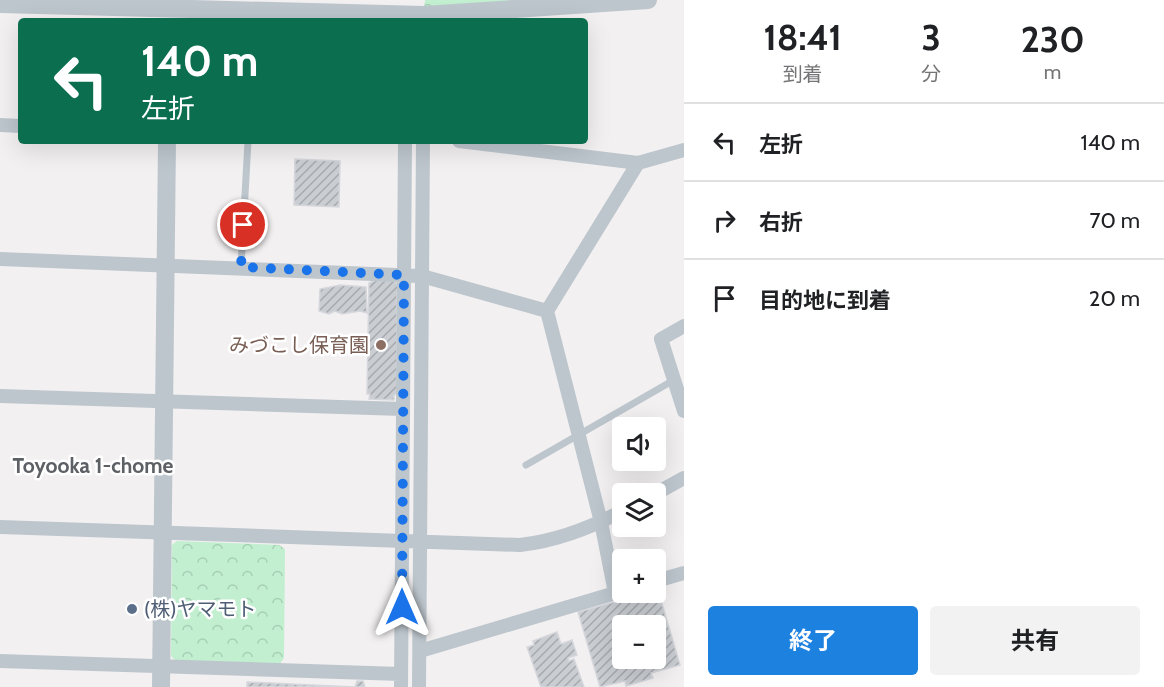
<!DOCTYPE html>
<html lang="ja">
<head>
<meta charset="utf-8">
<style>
	body { margin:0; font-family:Cabin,"Noto Sans JP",sans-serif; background:#f2f2f2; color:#202124; height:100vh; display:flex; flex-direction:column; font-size:22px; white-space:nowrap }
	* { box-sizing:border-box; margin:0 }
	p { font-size:20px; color:#757577 }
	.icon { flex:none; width:33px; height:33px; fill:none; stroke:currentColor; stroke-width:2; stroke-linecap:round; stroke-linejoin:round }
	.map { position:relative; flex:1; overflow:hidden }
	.side { display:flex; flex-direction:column; background:#fff; width:480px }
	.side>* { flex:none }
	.hud { position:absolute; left:18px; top:18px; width:570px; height:126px; border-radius:6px; box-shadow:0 6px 24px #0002; background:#0b6e4f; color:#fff; overflow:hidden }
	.tools { position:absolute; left:612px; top:417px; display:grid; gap:12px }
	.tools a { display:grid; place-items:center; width:54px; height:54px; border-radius:6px; background:#fff; box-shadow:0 6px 24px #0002; font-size:30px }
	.pin { position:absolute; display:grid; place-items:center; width:51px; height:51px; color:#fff; margin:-26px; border:3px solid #fff; border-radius:50%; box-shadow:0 2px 6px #0007 }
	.me { position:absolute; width:66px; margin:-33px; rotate:0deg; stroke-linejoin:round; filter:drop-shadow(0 0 4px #0008) }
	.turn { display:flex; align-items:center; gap:21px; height:126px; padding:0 24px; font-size:27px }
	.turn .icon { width:78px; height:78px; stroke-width:2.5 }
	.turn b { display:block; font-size:42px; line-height:51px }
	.eta { display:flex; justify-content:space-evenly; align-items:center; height:102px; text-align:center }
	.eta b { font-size:36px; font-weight:700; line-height:42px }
	.primary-button { display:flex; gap:12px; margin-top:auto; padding:12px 24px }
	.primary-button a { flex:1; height:69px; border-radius:6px; background:#1d81e0; color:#fff; font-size:24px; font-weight:700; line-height:69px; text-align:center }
	.primary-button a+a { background:#f2f2f2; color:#202124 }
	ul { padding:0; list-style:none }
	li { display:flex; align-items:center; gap:18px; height:78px; padding:0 24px; border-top:2px solid #e0e0e0 }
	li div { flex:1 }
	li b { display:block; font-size:22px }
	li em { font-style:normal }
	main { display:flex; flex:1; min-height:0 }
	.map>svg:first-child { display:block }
	.forest { fill:url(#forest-crowns) }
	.building { fill:url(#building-hatch); stroke:#d5d7dc; stroke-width:1.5; fill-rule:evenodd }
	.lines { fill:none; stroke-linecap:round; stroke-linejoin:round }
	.service { stroke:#bdc6cd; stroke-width:7 }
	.minor { stroke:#bdc6cd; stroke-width:14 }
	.tertiary { stroke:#bdc6cd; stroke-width:18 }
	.route { stroke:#1a73e8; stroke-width:10; stroke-dasharray:0 18 }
	.education-dot { fill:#8d6e63; stroke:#fff; stroke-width:2 }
	.service-dot { fill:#5c6f8a; stroke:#fff; stroke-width:2 }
	.labels { text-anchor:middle; stroke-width:5; stroke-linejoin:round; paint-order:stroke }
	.education-label { font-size:20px; fill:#785e54; stroke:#fff; text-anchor:end }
	.service-label { font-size:20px; fill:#4e5e75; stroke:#fff; text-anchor:start }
	.neighbourhood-label { font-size:21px; font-weight:bold; fill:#5d6165; stroke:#fff }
</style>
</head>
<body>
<main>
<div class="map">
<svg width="684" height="687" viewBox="0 0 684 687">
	<defs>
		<pattern id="forest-crowns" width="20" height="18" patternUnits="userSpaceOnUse" patternTransform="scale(1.5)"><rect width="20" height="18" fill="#c1efcf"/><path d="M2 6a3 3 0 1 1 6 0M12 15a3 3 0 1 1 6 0" fill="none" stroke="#a7cfb4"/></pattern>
		<pattern id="building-hatch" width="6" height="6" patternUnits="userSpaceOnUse" patternTransform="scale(1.5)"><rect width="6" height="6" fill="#caced3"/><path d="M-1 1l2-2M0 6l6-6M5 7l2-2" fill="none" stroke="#a6aaae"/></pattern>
	</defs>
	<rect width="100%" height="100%" fill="#f3f0f1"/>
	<path class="forest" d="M 425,0 L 610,0 L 424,8 Z
		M 177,541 L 279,545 L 285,549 L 284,658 L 279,665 L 177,662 L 171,656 L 172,545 Z"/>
	<path class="building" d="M 295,159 L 340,161 L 339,207 L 294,205 Z
		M 376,280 L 394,281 L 399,285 L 397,293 L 397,394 L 394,395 L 394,400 L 369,399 L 370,394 L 367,394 L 369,283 Z
		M 340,285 L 366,287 L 367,313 L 360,311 L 342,314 L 335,311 L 329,314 L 319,311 L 320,289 Z
		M 658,590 L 680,665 L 651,673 L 653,678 L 626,686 L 625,681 L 600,687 L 578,612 ZM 622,626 L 656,626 L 656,658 L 622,658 Z
		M 557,632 L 561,644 L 572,640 L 577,655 L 568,658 L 569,661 L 574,659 L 584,687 L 541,687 L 527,647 L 534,645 L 533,641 Z
		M 357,681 L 363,681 L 365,687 L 355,687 Z
		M 247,682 L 354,687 L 247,687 Z"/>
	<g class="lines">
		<path class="service" d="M 241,267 L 248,141
			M 526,465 L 674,380"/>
		<path class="minor" d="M 0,125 L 21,126
			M 459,141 L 638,163 L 684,150
			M 0,259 L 422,276 L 547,311
			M 684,326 L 661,339 L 684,411
			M 0,396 L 402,409
			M 655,494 L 684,478
			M 0,527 L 520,545 C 555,541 592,527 622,511
			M 656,581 L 684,573
			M 615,593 L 601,522 L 547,311 L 638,163
			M 420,651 L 622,591
			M 0,661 L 401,674
			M 401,687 L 405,141
			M 419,687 L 423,141"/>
		<path class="tertiary" d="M 0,4 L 424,15 L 648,0
			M 161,687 L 167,141"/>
	</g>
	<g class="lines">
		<path class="route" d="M 243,225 L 241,267 L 404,275 L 402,607"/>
	</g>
	<circle class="education-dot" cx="381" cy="345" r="6"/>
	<circle class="service-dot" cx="132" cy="609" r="6"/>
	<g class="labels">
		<g class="education-label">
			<text x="369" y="352">みづこし保育園</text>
		</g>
		<g class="service-label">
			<text x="144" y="616">(株)ヤマモト</text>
		</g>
		<g class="neighbourhood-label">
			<text x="93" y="473">Toyooka 1-chome</text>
		</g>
	</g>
</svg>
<div class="tools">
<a><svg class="icon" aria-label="sound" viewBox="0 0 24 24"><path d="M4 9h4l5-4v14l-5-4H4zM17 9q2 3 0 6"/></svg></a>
<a><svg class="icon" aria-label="layers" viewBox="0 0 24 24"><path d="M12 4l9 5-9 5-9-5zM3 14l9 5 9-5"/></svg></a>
<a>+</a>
<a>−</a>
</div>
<div class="pin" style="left:243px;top:225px;background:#d93025"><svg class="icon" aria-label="arrive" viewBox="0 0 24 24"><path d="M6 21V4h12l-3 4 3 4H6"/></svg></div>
<svg class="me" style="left:402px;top:607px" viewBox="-20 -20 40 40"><path d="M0-17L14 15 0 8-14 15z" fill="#1a73e8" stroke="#fff" stroke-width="4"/></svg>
<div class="hud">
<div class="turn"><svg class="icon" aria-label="left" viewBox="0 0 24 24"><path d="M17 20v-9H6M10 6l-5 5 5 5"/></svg><div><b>140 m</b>左折</div></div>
</div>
</div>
<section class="side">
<div class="eta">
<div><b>18:41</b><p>到着</p></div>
<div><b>3</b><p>分</p></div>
<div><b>230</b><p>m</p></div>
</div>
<ul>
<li><svg class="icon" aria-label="left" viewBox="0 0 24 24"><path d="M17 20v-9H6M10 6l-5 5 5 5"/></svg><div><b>左折</b></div><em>140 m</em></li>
<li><svg class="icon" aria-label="right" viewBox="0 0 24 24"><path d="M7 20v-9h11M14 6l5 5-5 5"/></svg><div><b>右折</b></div><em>70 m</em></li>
<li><svg class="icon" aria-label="arrive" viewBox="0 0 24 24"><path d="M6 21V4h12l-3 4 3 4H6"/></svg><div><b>目的地に到着</b></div><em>20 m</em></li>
</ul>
<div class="primary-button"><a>終了</a><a>共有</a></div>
</section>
</main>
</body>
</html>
